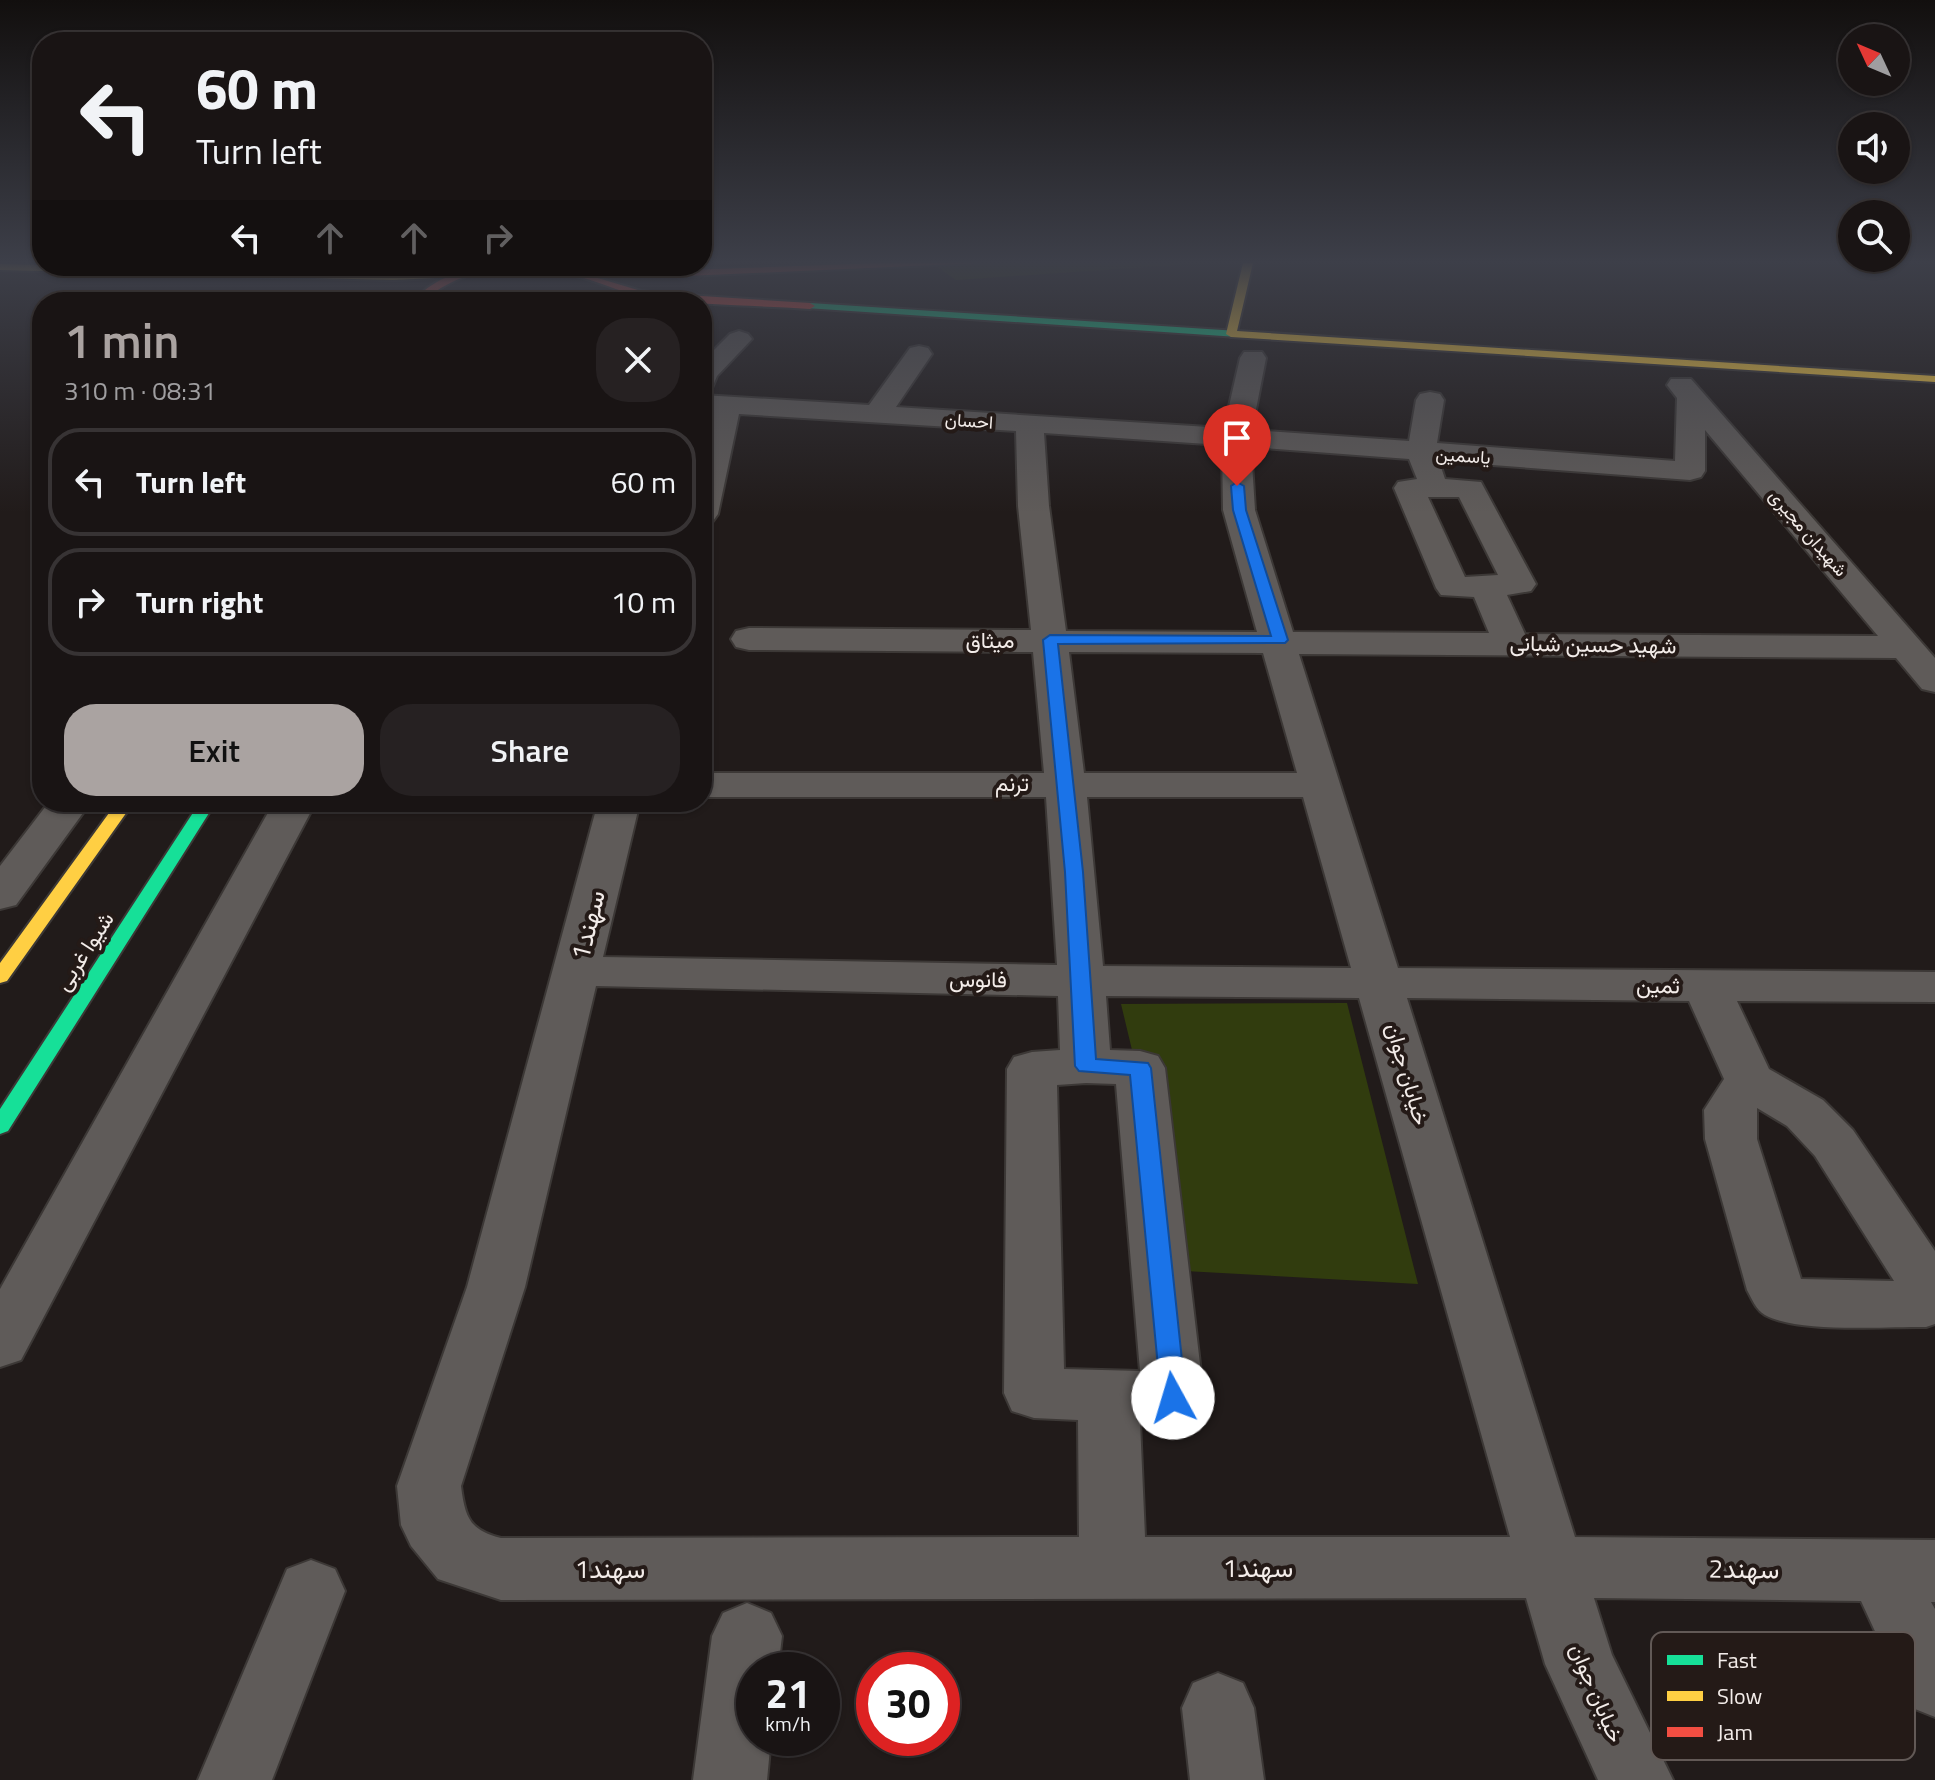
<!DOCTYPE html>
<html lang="en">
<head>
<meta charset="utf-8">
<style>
	body { margin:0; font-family:"Titillium Web",Vazirmatn,sans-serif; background:#262122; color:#f1f3f6; height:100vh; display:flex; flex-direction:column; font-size:30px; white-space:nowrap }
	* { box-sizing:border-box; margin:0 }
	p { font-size:26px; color:#9f9ea0 }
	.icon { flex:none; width:44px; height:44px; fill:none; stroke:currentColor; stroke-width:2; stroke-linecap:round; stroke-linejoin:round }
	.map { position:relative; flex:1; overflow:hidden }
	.side { position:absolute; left:32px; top:292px; width:680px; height:520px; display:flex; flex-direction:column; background:#191414; border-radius:32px; box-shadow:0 2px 6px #0004,0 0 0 2px #373334 }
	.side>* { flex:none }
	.hud { position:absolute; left:32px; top:32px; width:680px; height:244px; border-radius:32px; box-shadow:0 2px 6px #0004,0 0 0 2px #373334; background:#191414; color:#f1f3f6; overflow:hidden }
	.needle { width:52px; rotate:314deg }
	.tools { position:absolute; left:1838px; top:24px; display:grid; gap:16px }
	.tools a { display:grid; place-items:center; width:72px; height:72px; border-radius:50%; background:#191414; box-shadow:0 2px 6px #0004,0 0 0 2px #373334; font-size:40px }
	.speed { position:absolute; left:736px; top:1652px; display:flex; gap:16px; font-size:40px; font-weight:700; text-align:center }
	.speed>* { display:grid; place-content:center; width:104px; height:104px; border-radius:50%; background:#191414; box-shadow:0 2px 6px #0004,0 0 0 2px #373334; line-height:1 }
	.speed small { font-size:20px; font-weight:400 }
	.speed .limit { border:12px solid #d22; background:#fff; color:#111 }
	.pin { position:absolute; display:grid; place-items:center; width:68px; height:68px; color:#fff; margin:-82px -34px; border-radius:50% 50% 50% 0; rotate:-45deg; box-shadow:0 0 8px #0007 }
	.pin .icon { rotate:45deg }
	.me { position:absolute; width:88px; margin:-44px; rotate:354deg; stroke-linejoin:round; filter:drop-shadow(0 0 6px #0008) }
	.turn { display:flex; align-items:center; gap:28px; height:168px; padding:0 32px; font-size:36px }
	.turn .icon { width:104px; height:104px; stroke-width:2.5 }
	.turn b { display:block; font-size:56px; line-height:68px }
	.lanes { display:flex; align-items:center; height:76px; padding:0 32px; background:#0003; justify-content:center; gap:40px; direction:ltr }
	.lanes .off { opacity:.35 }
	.round { display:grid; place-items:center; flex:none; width:84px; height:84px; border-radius:32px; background:#262122 }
	.summary { display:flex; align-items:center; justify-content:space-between; height:136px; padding:0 32px }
	h1 { font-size:48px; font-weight:600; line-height:60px; color:#aaa3a1 }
	.cta { display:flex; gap:16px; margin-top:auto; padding:16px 32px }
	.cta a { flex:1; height:92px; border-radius:32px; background:#aaa3a1; color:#111; font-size:32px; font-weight:600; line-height:92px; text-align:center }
	.cta a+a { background:#262122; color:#f1f3f6 }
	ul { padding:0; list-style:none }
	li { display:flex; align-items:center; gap:24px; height:108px; margin:0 16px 12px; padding:0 16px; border:4px solid #373334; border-radius:32px }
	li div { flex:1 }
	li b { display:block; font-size:30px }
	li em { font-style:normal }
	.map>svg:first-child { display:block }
	.green { fill:#313c0e }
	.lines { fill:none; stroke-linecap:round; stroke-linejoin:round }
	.street-casing { stroke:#3c3836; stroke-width:4 }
	.fast-casing { stroke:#3c3836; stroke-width:4 }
	.slow-casing { stroke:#3c3836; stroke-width:4 }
	.jam-casing { stroke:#3c3836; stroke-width:4 }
	.street { fill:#5f5b59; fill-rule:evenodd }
	.fast { fill:#16e098; fill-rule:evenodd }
	.slow { fill:#ffcf43; fill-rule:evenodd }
	.jam { fill:#f24e42; fill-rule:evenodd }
	.route { fill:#1a73e8; stroke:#114b97; stroke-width:2 }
	.labels { text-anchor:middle; stroke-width:8; stroke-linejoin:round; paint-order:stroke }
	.far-street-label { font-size:18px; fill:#f3ece9; stroke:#241a17 }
	.street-label { font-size:22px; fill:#f3ece9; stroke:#241a17 }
	.near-street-label { font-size:26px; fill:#f3ece9; stroke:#241a17 }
	.key { fill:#241a17; stroke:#625956; stroke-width:2 }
	.key-label { font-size:22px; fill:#f3ece9 }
</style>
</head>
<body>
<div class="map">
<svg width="1935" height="1780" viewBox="0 0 1935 1780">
	<rect width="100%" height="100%" fill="#211b1a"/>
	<path class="green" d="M 932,263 L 1207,263 L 956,280 Z
		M 1347,1003 L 1418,1284 L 1185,1271 L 1121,1004 Z"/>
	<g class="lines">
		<defs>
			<path id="street" d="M 739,331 L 748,334 L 752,339 L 717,376 L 712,388 L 702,390 L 702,362 L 730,334 Z
				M 919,346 L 928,348 L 932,354 L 896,407 L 1224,428 L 1240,358 L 1244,352 L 1262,352 L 1266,358 L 1252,430 L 1409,441 L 1416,400 L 1420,394 L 1430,392 L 1440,394 L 1444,400 L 1437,443 L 1675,461 L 1677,398 L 1667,385 L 1671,379 L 1691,379 L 1935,658 L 1935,692 L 1922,689 L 1896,658 L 1299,654 L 1398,968 L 1935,972 L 1935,1002 L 1737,1001 L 1769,1069 L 1823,1100 L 1853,1130 L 1935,1251 L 1935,1324 L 1926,1327 C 1884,1326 1800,1334 1765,1315 C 1756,1310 1752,1299 1747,1290 L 1705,1139 L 1704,1110 L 1724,1079 L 1689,1001 L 1407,998 L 1575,1537 L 1935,1540 L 1935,1602 L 1931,1602 L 1935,1609 L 1935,1717 L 1910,1707 L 1861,1601 L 1594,1598 L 1612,1655 L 1673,1780 L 1598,1780 L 1545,1664 L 1526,1598 L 501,1600 L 438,1579 L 411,1546 L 401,1525 L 397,1486 L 467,1287 L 598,802 L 640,802 L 603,957 L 1057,965 L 1046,797 L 702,797 L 702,773 L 1044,773 L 1033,652 L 749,650 L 736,647 L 731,639 L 736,631 L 749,628 L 1031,630 L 1018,506 L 1016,431 L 739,414 L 718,514 L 713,521 L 702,523 L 702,450 L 711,412 L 702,411 L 702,395 L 869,405 L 910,348 ZM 1705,430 L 1878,636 L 1525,634 L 1507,595 L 1531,591 L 1536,584 L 1481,482 L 1445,479 L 1439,461 L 1690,480 L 1701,477 L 1705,471 ZM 1044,433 L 1222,445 L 1223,510 L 1257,632 L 1066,631 L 1049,506 ZM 1251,447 L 1409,459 L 1417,479 L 1398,482 L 1394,488 L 1436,588 L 1441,595 L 1474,597 L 1489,633 L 1293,632 L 1255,510 ZM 1428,497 L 1459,497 L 1498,575 L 1465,577 ZM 1069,652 L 1263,653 L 1297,773 L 1084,773 ZM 1087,797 L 1303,797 L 1351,968 L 1103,966 ZM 596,986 L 1058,996 L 1060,1050 L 1032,1052 L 1014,1057 L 1007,1069 L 1004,1393 L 1012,1411 L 1034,1418 L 1078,1420 L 1079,1537 L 501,1538 C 469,1530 465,1517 461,1486 L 525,1287 ZM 1106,996 L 1359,998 L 1510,1537 L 1145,1537 L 1140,1422 L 1173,1423 L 1195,1416 L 1204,1398 L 1165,1068 L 1158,1056 L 1140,1051 L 1110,1050 ZM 1086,1083 L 1116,1084 L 1140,1371 L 1064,1369 L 1057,1085 ZM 1757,1108 L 1787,1126 L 1815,1156 L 1894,1281 L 1801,1279 L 1757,1139 Z
				M 49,802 L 91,802 L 16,905 L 0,909 L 0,866 Z
				M 274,802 L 316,802 L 21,1360 L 0,1367 L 0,1289 Z
				M 311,1560 L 335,1569 L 345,1591 L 272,1780 L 198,1780 L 287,1569 Z
				M 747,1603 L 771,1613 L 782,1636 L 778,1670 L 754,1670 L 754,1738 L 771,1738 L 767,1780 L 693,1780 L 712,1636 L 723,1613 Z
				M 1218,1673 L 1243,1683 L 1254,1708 L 1264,1780 L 1190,1780 L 1182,1708 L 1193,1683 Z"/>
			<path id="fast" d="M 810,303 L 1238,331 L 1243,334 L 1238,337 L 806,308 L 805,306 Z
				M 200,802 L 216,802 L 8,1131 L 0,1134 L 0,1109 Z"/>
			<path id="slow" d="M 1243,263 L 1253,263 L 1237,331 L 1935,376 L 1935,382 L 1231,337 L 1226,334 Z
				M 0,264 L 393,274 L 456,271 L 461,274 L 456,277 L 393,280 L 0,270 Z
				M 117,802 L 134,802 L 7,981 L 0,983 L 0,963 Z"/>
			<path id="jam" d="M 881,263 L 979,263 L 686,276 L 681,273 L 686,270 Z
				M 486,266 L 561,267 L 641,291 L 670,294 L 810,303 L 815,306 L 810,309 C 756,305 704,306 651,298 C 626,295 604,283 580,277 C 528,263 463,263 423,302 L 412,302 C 432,280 457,271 486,266 Z"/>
		</defs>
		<use href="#street" class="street-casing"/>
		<use href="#fast" class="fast-casing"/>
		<use href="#slow" class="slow-casing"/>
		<use href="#jam" class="jam-casing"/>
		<use href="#street" class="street"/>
		<use href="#fast" class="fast"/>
		<use href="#slow" class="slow"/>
		<use href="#jam" class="jam"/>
	</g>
	<linearGradient id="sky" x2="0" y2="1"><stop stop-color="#120f0e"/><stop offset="0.51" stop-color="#3d3f49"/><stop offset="1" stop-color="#3d3f49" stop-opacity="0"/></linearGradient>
	<rect width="1935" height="513" fill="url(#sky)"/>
	<path class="route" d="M 1237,482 L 1244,486 L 1246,510 L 1288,640 L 1285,643 L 1058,644 L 1083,872 L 1096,1059 L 1148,1063 L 1151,1068 L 1186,1398 L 1182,1406 L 1173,1409 L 1164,1406 L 1161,1398 L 1130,1075 L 1079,1071 L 1075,1066 L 1065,872 L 1043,640 L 1050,635 L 1271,636 L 1233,510 L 1231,486 Z"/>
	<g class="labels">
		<g class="far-street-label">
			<text transform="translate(969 421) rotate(4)" y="6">احسان</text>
			<text transform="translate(1463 456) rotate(4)" y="6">یاسمین</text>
			<text transform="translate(1808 533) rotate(49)" y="6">شهیدان مجیری</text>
		</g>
		<g class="street-label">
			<text x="990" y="648">میثاق</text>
			<text transform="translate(1593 644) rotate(1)" y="8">شهید حسین شبانی</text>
			<text x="1012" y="791">ترنم</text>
			<text transform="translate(84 951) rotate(-57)" y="8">شیوا غربی</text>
			<text transform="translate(978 979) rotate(1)" y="8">فانوس</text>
			<text transform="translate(1658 985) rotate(1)" y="8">ثمین</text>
			<text transform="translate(1408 1074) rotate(74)" y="8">خیابان جوان</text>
			<text transform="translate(1597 1693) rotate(67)" y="8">خیابان جوان</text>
		</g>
		<g class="near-street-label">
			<text transform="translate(588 925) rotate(-76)" y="9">1سهند</text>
			<text x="1258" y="1577">1سهند</text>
			<text x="610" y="1578">1سهند</text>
			<text transform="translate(1744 1569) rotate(1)" y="9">2سهند</text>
		</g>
	</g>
	<rect x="1651" y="1632" width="264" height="128" rx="12" class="key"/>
	<rect x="1667" y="1655" width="36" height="10" fill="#16e098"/>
	<rect x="1667" y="1691" width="36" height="10" fill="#ffcf43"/>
	<rect x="1667" y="1727" width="36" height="10" fill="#f24e42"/>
	<g class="key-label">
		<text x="1717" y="1668">Fast</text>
		<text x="1717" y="1704">Slow</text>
		<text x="1717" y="1740">Jam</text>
	</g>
</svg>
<div class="tools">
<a><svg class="needle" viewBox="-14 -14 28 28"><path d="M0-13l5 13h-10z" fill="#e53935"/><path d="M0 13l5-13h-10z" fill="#9f9ea0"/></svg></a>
<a><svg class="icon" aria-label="sound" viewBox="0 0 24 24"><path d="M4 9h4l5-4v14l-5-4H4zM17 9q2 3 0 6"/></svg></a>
<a><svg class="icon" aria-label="search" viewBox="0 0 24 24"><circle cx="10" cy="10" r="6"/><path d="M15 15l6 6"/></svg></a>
</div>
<div class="speed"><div>21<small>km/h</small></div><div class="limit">30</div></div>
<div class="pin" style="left:1237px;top:486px;background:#d93025"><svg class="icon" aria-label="arrive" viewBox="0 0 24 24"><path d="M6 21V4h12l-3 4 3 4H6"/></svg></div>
<svg class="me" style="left:1173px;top:1398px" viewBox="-20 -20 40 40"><circle r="19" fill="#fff"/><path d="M0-13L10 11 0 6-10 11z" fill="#1a73e8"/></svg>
<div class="hud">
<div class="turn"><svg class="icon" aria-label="left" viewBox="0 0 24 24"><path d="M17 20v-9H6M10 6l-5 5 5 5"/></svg><div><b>60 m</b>Turn left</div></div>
<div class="lanes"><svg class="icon" aria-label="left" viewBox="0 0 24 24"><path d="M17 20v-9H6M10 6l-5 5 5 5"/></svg><svg class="icon off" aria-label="ahead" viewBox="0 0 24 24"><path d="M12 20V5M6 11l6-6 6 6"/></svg><svg class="icon off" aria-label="ahead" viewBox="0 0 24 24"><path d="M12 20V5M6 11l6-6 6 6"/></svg><svg class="icon off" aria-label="right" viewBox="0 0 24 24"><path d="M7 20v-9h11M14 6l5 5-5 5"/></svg></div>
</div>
<section class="side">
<div class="summary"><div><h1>1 min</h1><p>310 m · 08:31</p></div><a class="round"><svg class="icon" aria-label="close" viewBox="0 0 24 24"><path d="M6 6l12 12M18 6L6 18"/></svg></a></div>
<ul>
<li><svg class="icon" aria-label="left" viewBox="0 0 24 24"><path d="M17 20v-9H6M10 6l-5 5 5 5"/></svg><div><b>Turn left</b></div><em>60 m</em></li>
<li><svg class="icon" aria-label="right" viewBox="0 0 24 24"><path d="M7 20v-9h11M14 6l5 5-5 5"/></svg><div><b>Turn right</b></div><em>10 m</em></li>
</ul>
<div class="cta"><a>Exit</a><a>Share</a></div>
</section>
</div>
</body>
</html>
